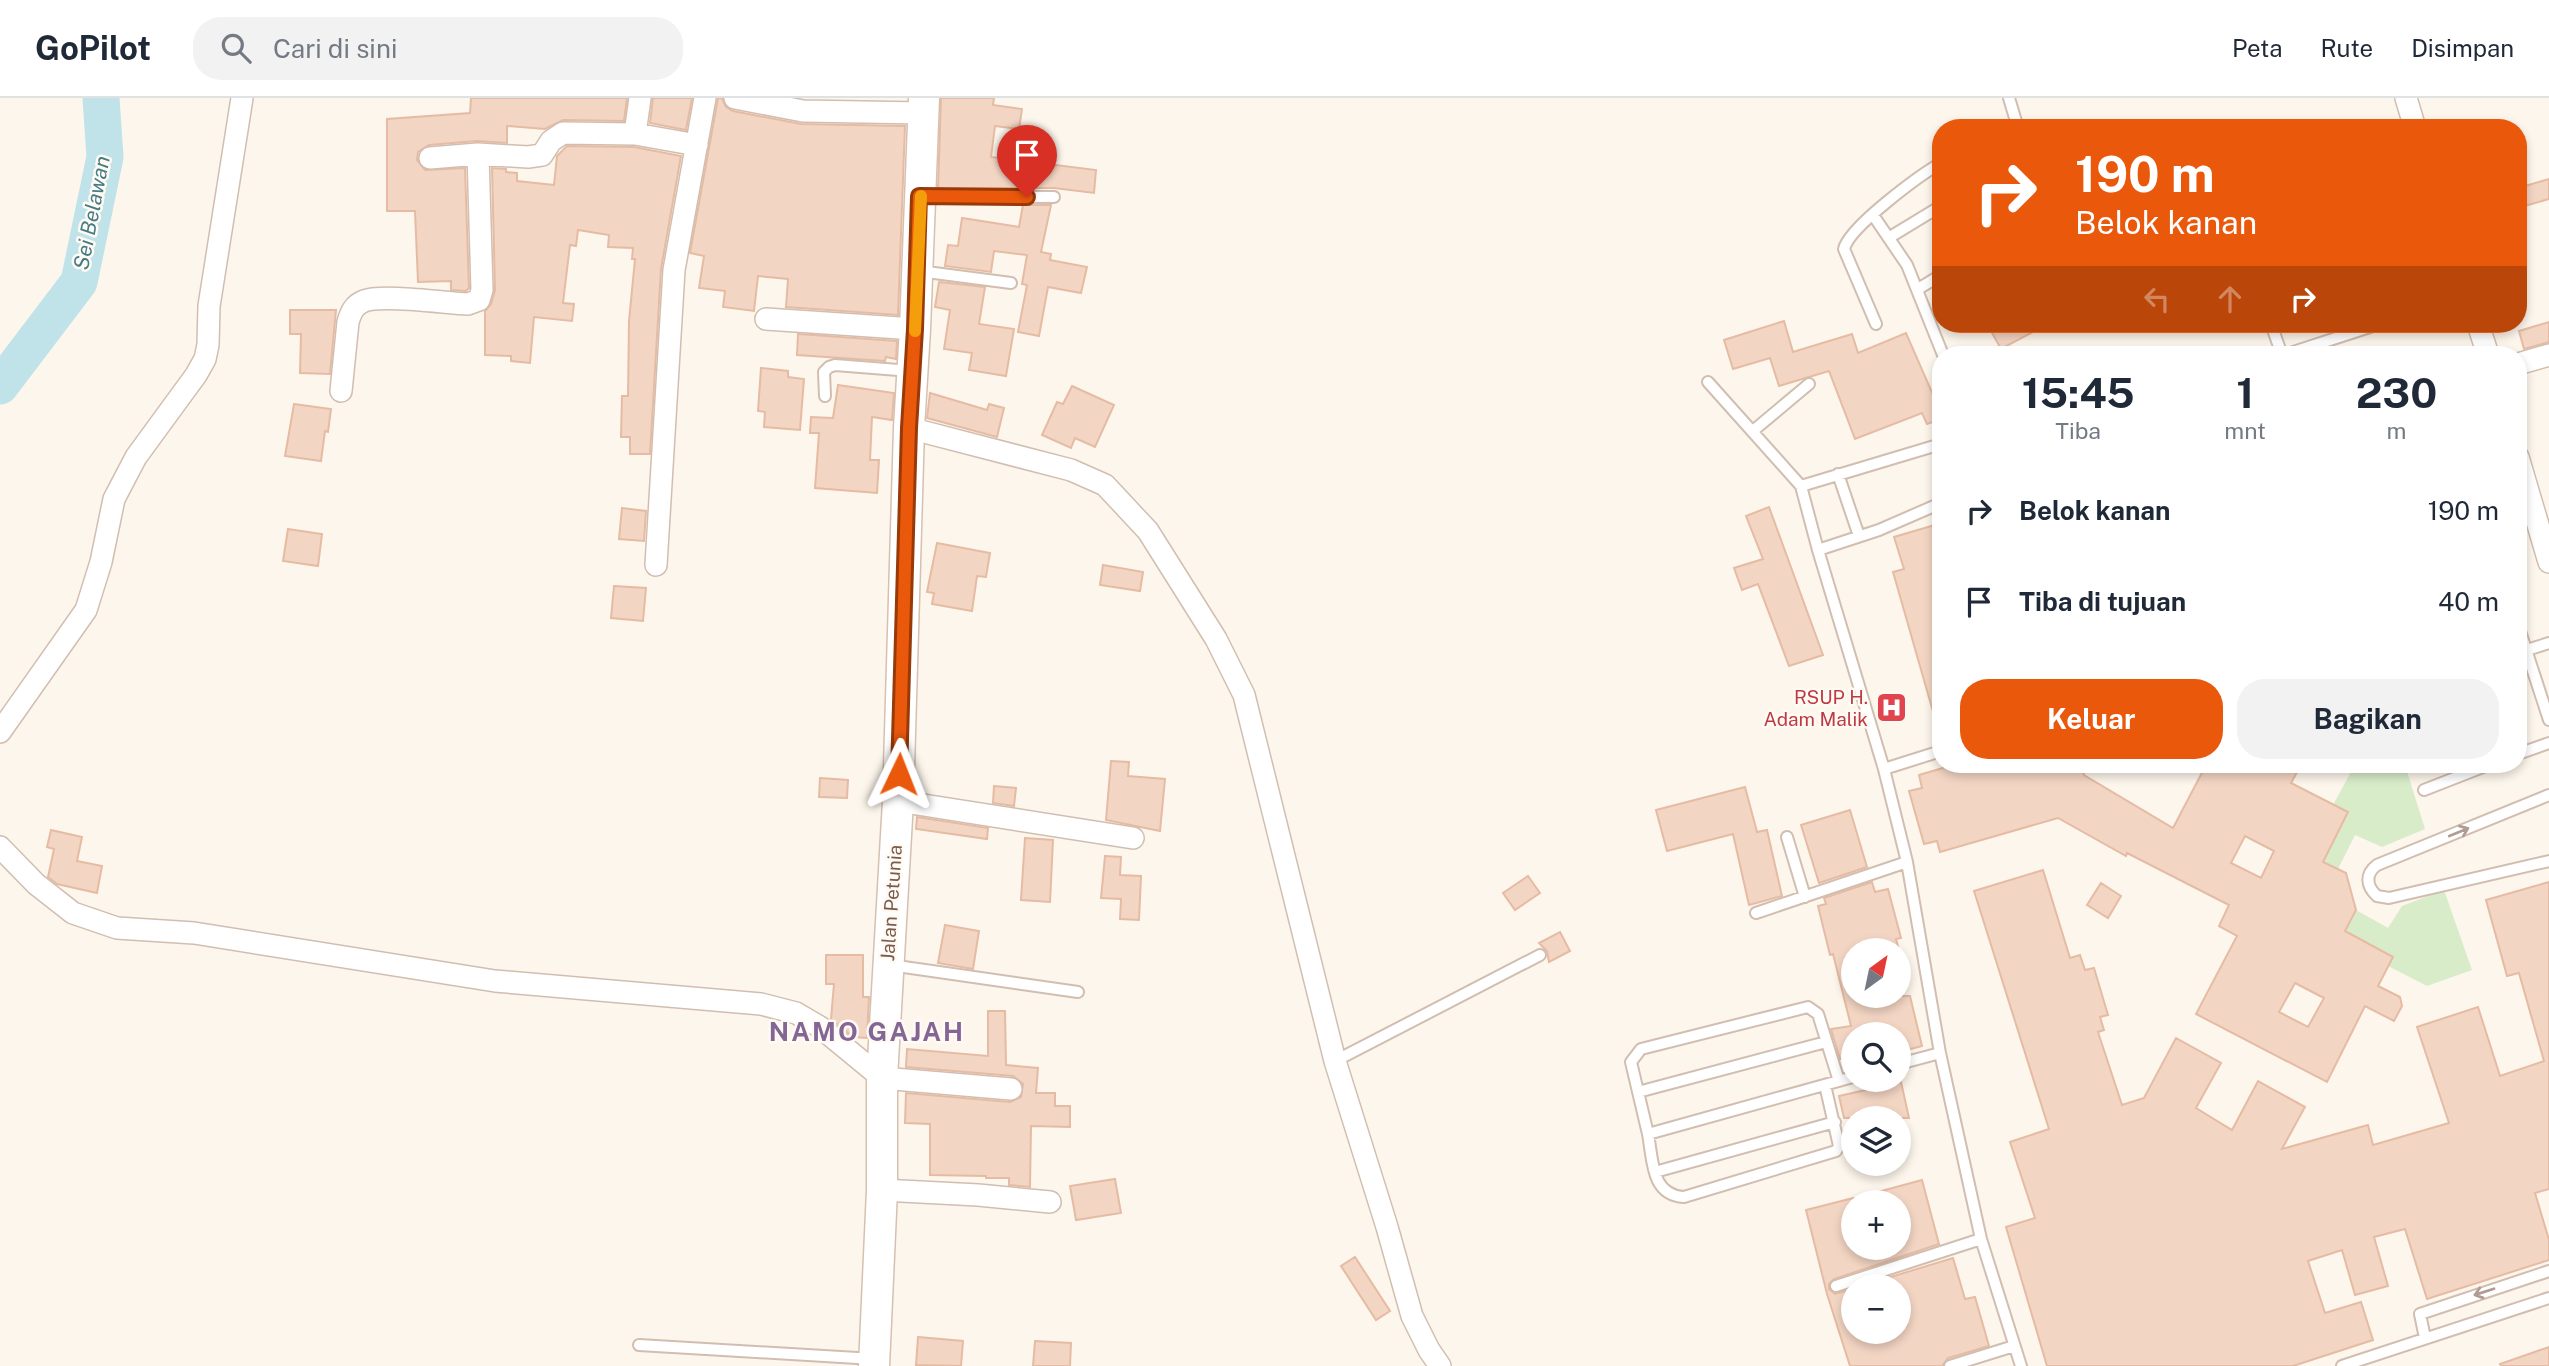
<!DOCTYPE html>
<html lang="id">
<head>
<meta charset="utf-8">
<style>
	body { margin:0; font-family:"Public Sans",sans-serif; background:#f2f2f3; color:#1f2937; height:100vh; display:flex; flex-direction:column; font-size:26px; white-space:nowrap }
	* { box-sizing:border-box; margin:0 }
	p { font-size:23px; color:#747a83 }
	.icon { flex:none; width:38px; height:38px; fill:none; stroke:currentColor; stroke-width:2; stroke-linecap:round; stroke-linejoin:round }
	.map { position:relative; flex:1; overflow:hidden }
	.panel { position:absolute; left:1932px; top:248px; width:595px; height:427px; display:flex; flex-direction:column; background:#fff; border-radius:28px; box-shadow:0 4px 10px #0003 }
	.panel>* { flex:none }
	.guide { position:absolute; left:1932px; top:21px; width:595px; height:214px; border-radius:28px; box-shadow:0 4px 10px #0003; background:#ea580c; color:#fff; overflow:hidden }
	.needle { width:46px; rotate:33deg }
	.buttons { position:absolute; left:1841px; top:840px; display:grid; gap:14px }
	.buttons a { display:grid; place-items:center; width:70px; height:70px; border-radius:50%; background:#fff; box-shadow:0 4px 10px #0003; font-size:35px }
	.pin { position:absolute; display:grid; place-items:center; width:60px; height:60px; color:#fff; margin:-72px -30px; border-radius:50% 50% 50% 0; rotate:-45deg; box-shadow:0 0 7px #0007 }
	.pin .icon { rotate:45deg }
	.me { position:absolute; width:77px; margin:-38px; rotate:2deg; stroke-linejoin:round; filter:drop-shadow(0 0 5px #0008) }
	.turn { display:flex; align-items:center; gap:24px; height:147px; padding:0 28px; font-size:32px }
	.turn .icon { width:91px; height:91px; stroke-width:2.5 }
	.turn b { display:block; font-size:49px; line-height:60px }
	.lanes { display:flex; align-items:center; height:66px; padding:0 28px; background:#0003; justify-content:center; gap:35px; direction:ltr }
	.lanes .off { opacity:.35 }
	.eta { display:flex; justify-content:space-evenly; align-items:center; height:119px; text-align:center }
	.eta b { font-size:42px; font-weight:700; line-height:49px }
	.cta { display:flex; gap:14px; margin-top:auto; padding:14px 28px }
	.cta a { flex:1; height:80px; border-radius:28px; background:#ea580c; color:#fff; font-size:28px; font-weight:700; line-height:80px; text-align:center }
	.cta a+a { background:#f2f2f3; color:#1f2937 }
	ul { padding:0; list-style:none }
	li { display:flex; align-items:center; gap:21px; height:91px; padding:0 28px }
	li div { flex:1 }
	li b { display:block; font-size:26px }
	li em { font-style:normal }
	header { display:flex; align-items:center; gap:42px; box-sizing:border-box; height:98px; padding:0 35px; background:#fff; border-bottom:2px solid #e0e1e3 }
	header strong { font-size:33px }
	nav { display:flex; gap:38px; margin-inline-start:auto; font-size:24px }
	.search { width:490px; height:63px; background:#f2f2f3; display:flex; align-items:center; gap:18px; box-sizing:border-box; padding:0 24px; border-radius:28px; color:#747a83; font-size:26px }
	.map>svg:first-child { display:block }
	.green { fill:#d8ecc9 }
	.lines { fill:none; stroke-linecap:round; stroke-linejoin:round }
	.river { stroke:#bfe3e8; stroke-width:37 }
	.building { fill:#f3d5c3; stroke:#e6bba3; stroke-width:2; fill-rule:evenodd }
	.lane-casing { stroke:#d1beb0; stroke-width:14 }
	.street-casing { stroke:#d1beb0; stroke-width:24 }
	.secondary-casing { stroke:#d6c0b0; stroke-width:33 }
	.lane { stroke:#fff; stroke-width:10 }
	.street { stroke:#fff; stroke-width:21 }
	.secondary { stroke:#fff; stroke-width:30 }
	.oneway { stroke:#af9d94 }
	.route-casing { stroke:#983908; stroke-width:18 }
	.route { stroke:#ea580c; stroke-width:12 }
	.slow { stroke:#f59e0b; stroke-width:12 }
	.labels { text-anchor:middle; stroke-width:5; stroke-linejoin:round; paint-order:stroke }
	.health-label { font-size:19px; fill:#be3a42; stroke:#fffaf3; text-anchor:end }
	.street-label { font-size:19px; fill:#7a5c4d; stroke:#fffaf3 }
	.water-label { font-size:21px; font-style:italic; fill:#437c86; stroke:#fffaf3 }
	.district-label { font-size:26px; font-weight:bold; letter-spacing:2px; fill:#846695; stroke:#fffaf3 }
</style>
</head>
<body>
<header>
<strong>GoPilot</strong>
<div class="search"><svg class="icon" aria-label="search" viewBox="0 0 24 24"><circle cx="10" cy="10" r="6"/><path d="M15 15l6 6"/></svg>Cari di sini</div>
<nav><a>Peta</a><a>Rute</a><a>Disimpan</a></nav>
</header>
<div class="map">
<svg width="2549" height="1268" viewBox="0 0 2549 1268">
	<rect width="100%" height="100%" fill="#fdf6ec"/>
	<path class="green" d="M 2374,667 L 2405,667 L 2425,731 L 2382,749 L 2355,737 L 2338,771 L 2323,764 L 2348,714 L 2333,707 L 2352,672 Z
		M 2444,792 L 2472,872 L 2427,888 L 2388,868 L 2392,859 L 2345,833 L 2356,812 L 2388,830 L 2402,808 Z"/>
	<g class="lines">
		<path class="river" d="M 0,288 L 79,184 L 105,59 L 101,0"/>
	</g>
	<path class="building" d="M 471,0 L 627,0 L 624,23 L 563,22 L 545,31 L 507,28 L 507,45 L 477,43 L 429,47 L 418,54 L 417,62 L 425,72 L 465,70 L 469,190 L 466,193 L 451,192 L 451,183 L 418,184 L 415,113 L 387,113 L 387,21 L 470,15 Z
		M 653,0 L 692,0 L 686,32 L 650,25 Z
		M 718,0 L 722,0 L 726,9 L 733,13 L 801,26 L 905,28 L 898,217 L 786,209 L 788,181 L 758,178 L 754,213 L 723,209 L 725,193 L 699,190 L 704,158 L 690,155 Z
		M 941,0 L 994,0 L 993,7 L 1022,11 L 1019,31 L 995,28 L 991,59 L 1096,72 L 1094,95 L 1054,90 L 938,90 Z
		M 567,48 L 634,49 L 681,58 L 661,171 L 650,356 L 630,356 L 630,339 L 621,339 L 622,298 L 628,298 L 629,223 L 635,161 L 632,161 L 633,150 L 608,149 L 609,137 L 578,132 L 576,148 L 570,147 L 563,205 L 574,206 L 572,223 L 534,219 L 530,265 L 511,263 L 511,258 L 485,257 L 485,213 L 491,206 L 495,192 L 492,70 L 506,71 L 506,74 L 517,75 L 517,83 L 554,87 L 557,58 Z
		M 2549,81 L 2549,101 L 2518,110 L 2518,90 Z
		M 1023,107 L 1051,107 L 1041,154 L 1051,156 L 1050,162 L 1087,169 L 1081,195 L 1048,189 L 1039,238 L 1018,234 L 1027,187 L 1022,186 L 1027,157 L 994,153 L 991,174 L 945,168 L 948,147 L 958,148 L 962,120 L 1019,129 Z
		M 939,184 L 985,189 L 979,226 L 1014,231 L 1006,278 L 969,272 L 972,255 L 944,251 L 950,212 L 935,209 Z
		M 290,212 L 336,212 L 330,276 L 300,275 L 301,236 L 290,236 Z
		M 1784,223 L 1793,254 L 1852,236 L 1858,255 L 1906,235 L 1937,306 L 1941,304 L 1941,321 L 1927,326 L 1922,315 L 1855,341 L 1829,273 L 1779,288 L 1770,260 L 1733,271 L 1724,242 Z
		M 2549,224 L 2549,244 L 2524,251 L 2519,233 Z
		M 1987,226 L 2048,226 L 2001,251 Z
		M 798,236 L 897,243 L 896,261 L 886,259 L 885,263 L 797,257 Z
		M 761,270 L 788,273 L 788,279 L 804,281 L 800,332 L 764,329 L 765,314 L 758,313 Z
		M 838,287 L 894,295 L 892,322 L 872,319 L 870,362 L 879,362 L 877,395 L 815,390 L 819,335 L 810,335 L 811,319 L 833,320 Z
		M 1072,288 L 1114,307 L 1095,349 L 1075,340 L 1071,350 L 1042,337 L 1057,304 L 1063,306 Z
		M 930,295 L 987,312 L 989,306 L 1004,310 L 997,339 L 927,320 Z
		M 294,306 L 331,311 L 328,334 L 325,333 L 321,363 L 285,358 Z
		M 1769,409 L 1823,557 L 1789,568 L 1758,486 L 1742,492 L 1734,470 L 1763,461 L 1746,418 Z
		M 622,410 L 646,413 L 644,443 L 619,441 Z
		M 1938,426 L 1941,436 L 1941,624 L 1936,624 L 1893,474 L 1904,471 L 1894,439 Z
		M 288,431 L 322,436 L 318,468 L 283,463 Z
		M 937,445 L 990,455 L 986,479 L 977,478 L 972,513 L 932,506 L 934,495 L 927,494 Z
		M 1103,467 L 1143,474 L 1140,493 L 1100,487 Z
		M 614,488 L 646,490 L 643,523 L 611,520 Z
		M 1111,663 L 1129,664 L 1128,678 L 1165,681 L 1160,733 L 1106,722 Z
		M 1953,667 L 2082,667 L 2084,677 L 2173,730 L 2206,667 L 2301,667 L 2291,685 L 2348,714 L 2323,764 L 2346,775 L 2356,812 L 2345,833 L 2393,859 L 2378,888 L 2400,899 L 2402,908 L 2394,923 L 2365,908 L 2327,984 L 2196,916 L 2237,838 L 2219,828 L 2229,807 L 2127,755 L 2126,758 L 2058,720 L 1940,754 L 1937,743 L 1924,746 L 1909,693 L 1922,690 L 1919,677 ZM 2245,738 L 2274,753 L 2261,780 L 2231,765 ZM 2295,885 L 2324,900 L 2308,929 L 2279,914 Z
		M 820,680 L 848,682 L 847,700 L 819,699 Z
		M 994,688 L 1016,690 L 1014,708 L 993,705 Z
		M 1745,689 L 1757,734 L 1767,732 L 1782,798 L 1749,807 L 1733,736 L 1667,753 L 1656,712 Z
		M 1850,712 L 1867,769 L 1819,785 L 1801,727 Z
		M 917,719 L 988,730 L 987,741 L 916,731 Z
		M 51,732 L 82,739 L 77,763 L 102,768 L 97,795 L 57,786 L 48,779 L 54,751 L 47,749 Z
		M 1025,740 L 1053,742 L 1050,804 L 1021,802 Z
		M 1105,758 L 1121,759 L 1120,777 L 1141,778 L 1139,822 L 1120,821 L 1121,801 L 1101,800 Z
		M 2043,772 L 2070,860 L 2080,857 L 2085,872 L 2094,870 L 2108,917 L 2100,919 L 2104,932 L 2098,934 L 2122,1007 L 2144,1000 L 2176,940 L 2221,965 L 2196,1010 L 2232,1032 L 2258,983 L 2305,1009 L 2282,1051 L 2368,1027 L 2373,1047 L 2449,1025 L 2417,929 L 2478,909 L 2500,978 L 2544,963 L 2519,875 L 2507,878 L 2486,802 L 2549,784 L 2549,1091 L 2535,1095 L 2549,1142 L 2549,1162 L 2427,1201 L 2405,1131 L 2374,1139 L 2388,1188 L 2355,1197 L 2342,1152 L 2308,1163 L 2325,1215 L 2361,1204 L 2373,1242 L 2293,1268 L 2047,1268 L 2006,1129 L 2035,1120 L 2010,1044 L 2049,1031 L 1974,793 Z
		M 1528,778 L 1540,795 L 1515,812 L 1503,795 Z
		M 1872,784 L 1875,794 L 1888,791 L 1901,840 L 1896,841 L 1899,852 L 1853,852 L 1853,898 L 1910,898 L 1922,948 L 1899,954 L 1899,936 L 1853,936 L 1853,958 L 1840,961 L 1831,931 L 1851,928 L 1833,856 L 1830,857 L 1818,808 L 1826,806 L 1824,800 Z
		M 2101,785 L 2121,798 L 2108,820 L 2087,807 Z
		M 945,827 L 979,833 L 973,871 L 938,865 Z
		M 1560,834 L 1570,853 L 1549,864 L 1547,853 L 1539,845 Z
		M 826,857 L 863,857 L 863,899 L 869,899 L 867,940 L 853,939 L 831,921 L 834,886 L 826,886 Z
		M 988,913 L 1005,913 L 1006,967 L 1038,970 L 1036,995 L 1055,995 L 1055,1008 L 1070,1008 L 1070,1029 L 1031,1028 L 1030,1089 L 1009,1087 L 1009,1080 L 986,1080 L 986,1078 L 930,1077 L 930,1026 L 905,1025 L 906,995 L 1010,1004 L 1021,999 L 1023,986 L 1013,978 L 906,969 L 907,951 L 988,958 Z
		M 1901,984 L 1909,1020 L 1844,1020 L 1839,998 Z
		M 1115,1081 L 1121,1115 L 1076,1122 L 1070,1088 Z
		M 1922,1082 L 1939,1146 L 1834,1181 L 1829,1186 L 1829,1191 L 1835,1196 L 1853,1191 L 1853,1234 L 1899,1234 L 1899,1188 L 1861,1188 L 1953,1160 L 1965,1201 L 1975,1199 L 1989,1248 L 1948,1260 L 1942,1268 L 1850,1268 L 1827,1196 L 1806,1112 L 1853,1100 L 1853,1150 L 1899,1150 L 1899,1104 L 1860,1104 L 1859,1099 Z
		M 1355,1159 L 1390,1213 L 1376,1222 L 1341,1168 Z
		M 918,1239 L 963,1243 L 961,1268 L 916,1267 Z
		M 1035,1243 L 1071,1245 L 1070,1268 L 1033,1268 Z
		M 2549,1249 L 2549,1268 L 2501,1268 L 2500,1266 Z"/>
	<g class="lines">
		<defs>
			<path id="lane" d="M 2009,0 L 2018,30
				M 922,98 L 1054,99
				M 1873,117 L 1907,167 L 1943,257
				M 1890,139 L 1941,108
				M 919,173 L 1011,185
				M 1918,191 L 1941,177
				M 1876,226 L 1844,151 C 1849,129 1920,77 1941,65
				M 2271,226 L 2282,257
				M 2284,257 L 2379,226
				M 2423,257 L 2427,257
				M 1708,284 L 1801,388 L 1818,452 L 1884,671 L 1907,764 L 1940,955 L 1981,1141 L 2021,1268
				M 825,298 L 824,274 L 829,269 L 835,267 L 911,273
				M 1754,332 L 1809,286
				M 1838,376 L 1859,438
				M 1801,388 L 1941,346
				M 1818,452 L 1879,432 L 1941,405
				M 2518,527 L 2549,622
				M 2527,552 L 2549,545
				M 2518,656 L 2549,645
				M 1884,671 L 1941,653
				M 2424,692 L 2488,667
				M 2549,697 L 2377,767 C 2365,776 2366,788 2377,798 L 2389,800 L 2549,763
				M 1787,739 L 1805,799
				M 1756,815 L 1907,764
				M 890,867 L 1078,894
				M 1335,963 L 1540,857
				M 1899,966 L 1940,955
				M 1839,983 L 1818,916 L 1808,909 L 1641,951 L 1631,964 L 1648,1036 L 1853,979
				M 1638,994 L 1826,944
				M 1648,1036 C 1653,1063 1651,1097 1684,1099 L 1836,1053 L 1839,1048 L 1825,987
				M 1655,1074 L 1835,1024
				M 1836,1188 L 1981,1141
				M 2425,1240 L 2420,1216 L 2549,1173
				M 639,1247 L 874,1261
				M 1950,1268 L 2014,1248
				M 2342,1268 L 2549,1200"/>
			<path id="street" d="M 735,0 L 803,13 L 922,15
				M 2406,0 L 2415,30
				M 635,36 L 697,47
				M 430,60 L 478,56
				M 766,221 L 915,231
				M 2478,226 L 2488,257
				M 2518,266 L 2549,257
				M 341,293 L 348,224 C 351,214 354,207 364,203 C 382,196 445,205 468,206 L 479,202 L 482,192 L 478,56 L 528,59 L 542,57 L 551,43 L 563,35 L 635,36 L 640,0
				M 909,330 L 1071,372 L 1105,387 L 1148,433 L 1216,541 L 1244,597 L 1335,963 L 1387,1129 L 1412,1218 L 1429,1252 L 1440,1268
				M 2518,359 L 2549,464
				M 656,467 L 674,172 L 705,0
				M 0,634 L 86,512 L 101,464 L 114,401 L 136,359 L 196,277 L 205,261 L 208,247 L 209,208 L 242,0
				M 898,703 L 1133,740
				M 0,749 L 36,786 L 73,815 L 117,830 L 194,835 L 495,883 L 761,906 L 796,915 L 820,929 L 882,980 L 1011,991
				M 882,1092 L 978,1097 L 1050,1104"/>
			<path id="secondary" d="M 874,1268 L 882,1092 L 882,980 L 898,703 L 909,330 L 915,231 L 924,0"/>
		</defs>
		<use href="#lane" class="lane-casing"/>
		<use href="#street" class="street-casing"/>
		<use href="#secondary" class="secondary-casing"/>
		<use href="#lane" class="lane"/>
		<use href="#street" class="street"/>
		<use href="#secondary" class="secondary"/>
	</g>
	<defs><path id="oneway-shaft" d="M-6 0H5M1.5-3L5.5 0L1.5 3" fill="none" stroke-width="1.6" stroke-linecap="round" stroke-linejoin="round" transform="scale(1.75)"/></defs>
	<g class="oneway">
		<use href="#oneway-shaft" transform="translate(2459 734) rotate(-22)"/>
		<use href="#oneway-shaft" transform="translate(2484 1194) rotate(162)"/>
	</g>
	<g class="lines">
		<defs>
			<path id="route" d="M 899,676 L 909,330 L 915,231 L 919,98 L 1027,99"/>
		</defs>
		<use href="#route" class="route-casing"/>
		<use href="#route" class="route"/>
		<path class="slow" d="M 915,233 L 921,98"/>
	</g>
	<defs>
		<symbol id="hospital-square" viewBox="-11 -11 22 22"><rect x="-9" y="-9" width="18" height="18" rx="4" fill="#e0444e" stroke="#fffaf3"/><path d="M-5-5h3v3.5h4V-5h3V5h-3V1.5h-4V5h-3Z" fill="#fff"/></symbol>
	</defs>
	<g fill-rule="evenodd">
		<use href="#hospital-square" x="1874" y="592" width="35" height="35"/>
	</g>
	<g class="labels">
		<g class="health-label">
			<text x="1868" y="606">RSUP H.<tspan x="1868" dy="22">Adam Malik</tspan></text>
		</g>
		<g class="street-label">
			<text transform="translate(891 805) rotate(-86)" y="7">Jalan Petunia</text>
		</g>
		<g class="water-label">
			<text transform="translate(92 115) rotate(-79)" y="7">Sei Belawan</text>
		</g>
		<g class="district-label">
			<text x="867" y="943">NAMO GAJAH</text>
		</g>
	</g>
</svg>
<div class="buttons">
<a><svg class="needle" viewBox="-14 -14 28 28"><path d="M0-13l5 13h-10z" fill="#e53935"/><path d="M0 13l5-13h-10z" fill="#747a83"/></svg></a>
<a><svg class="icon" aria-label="search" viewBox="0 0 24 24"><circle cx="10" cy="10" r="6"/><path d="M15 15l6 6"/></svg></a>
<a><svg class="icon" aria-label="layers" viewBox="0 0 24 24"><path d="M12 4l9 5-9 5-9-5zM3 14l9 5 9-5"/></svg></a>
<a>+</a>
<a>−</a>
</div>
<div class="pin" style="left:1027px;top:99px;background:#d93025"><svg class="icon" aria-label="arrive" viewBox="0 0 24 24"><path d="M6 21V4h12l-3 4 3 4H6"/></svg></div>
<svg class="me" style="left:899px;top:676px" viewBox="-20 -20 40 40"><path d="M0-17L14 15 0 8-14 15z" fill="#ea580c" stroke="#fff" stroke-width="4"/></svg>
<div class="guide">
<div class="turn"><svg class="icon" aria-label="right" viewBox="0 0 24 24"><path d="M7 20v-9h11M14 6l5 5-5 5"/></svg><div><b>190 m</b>Belok kanan</div></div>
<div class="lanes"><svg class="icon off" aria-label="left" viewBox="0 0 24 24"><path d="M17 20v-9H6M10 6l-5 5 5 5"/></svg><svg class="icon off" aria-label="ahead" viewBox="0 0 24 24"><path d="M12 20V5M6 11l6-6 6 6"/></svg><svg class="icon" aria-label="right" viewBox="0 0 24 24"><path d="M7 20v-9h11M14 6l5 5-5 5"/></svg></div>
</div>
<section class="panel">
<div class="eta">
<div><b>15:45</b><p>Tiba</p></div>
<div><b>1</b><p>mnt</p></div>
<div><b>230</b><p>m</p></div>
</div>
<ul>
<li><svg class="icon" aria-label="right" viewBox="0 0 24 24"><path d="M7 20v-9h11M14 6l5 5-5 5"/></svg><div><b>Belok kanan</b></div><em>190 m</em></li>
<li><svg class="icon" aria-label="arrive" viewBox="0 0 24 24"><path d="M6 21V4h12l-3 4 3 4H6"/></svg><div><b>Tiba di tujuan</b></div><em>40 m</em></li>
</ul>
<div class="cta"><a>Keluar</a><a>Bagikan</a></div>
</section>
</div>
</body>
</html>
